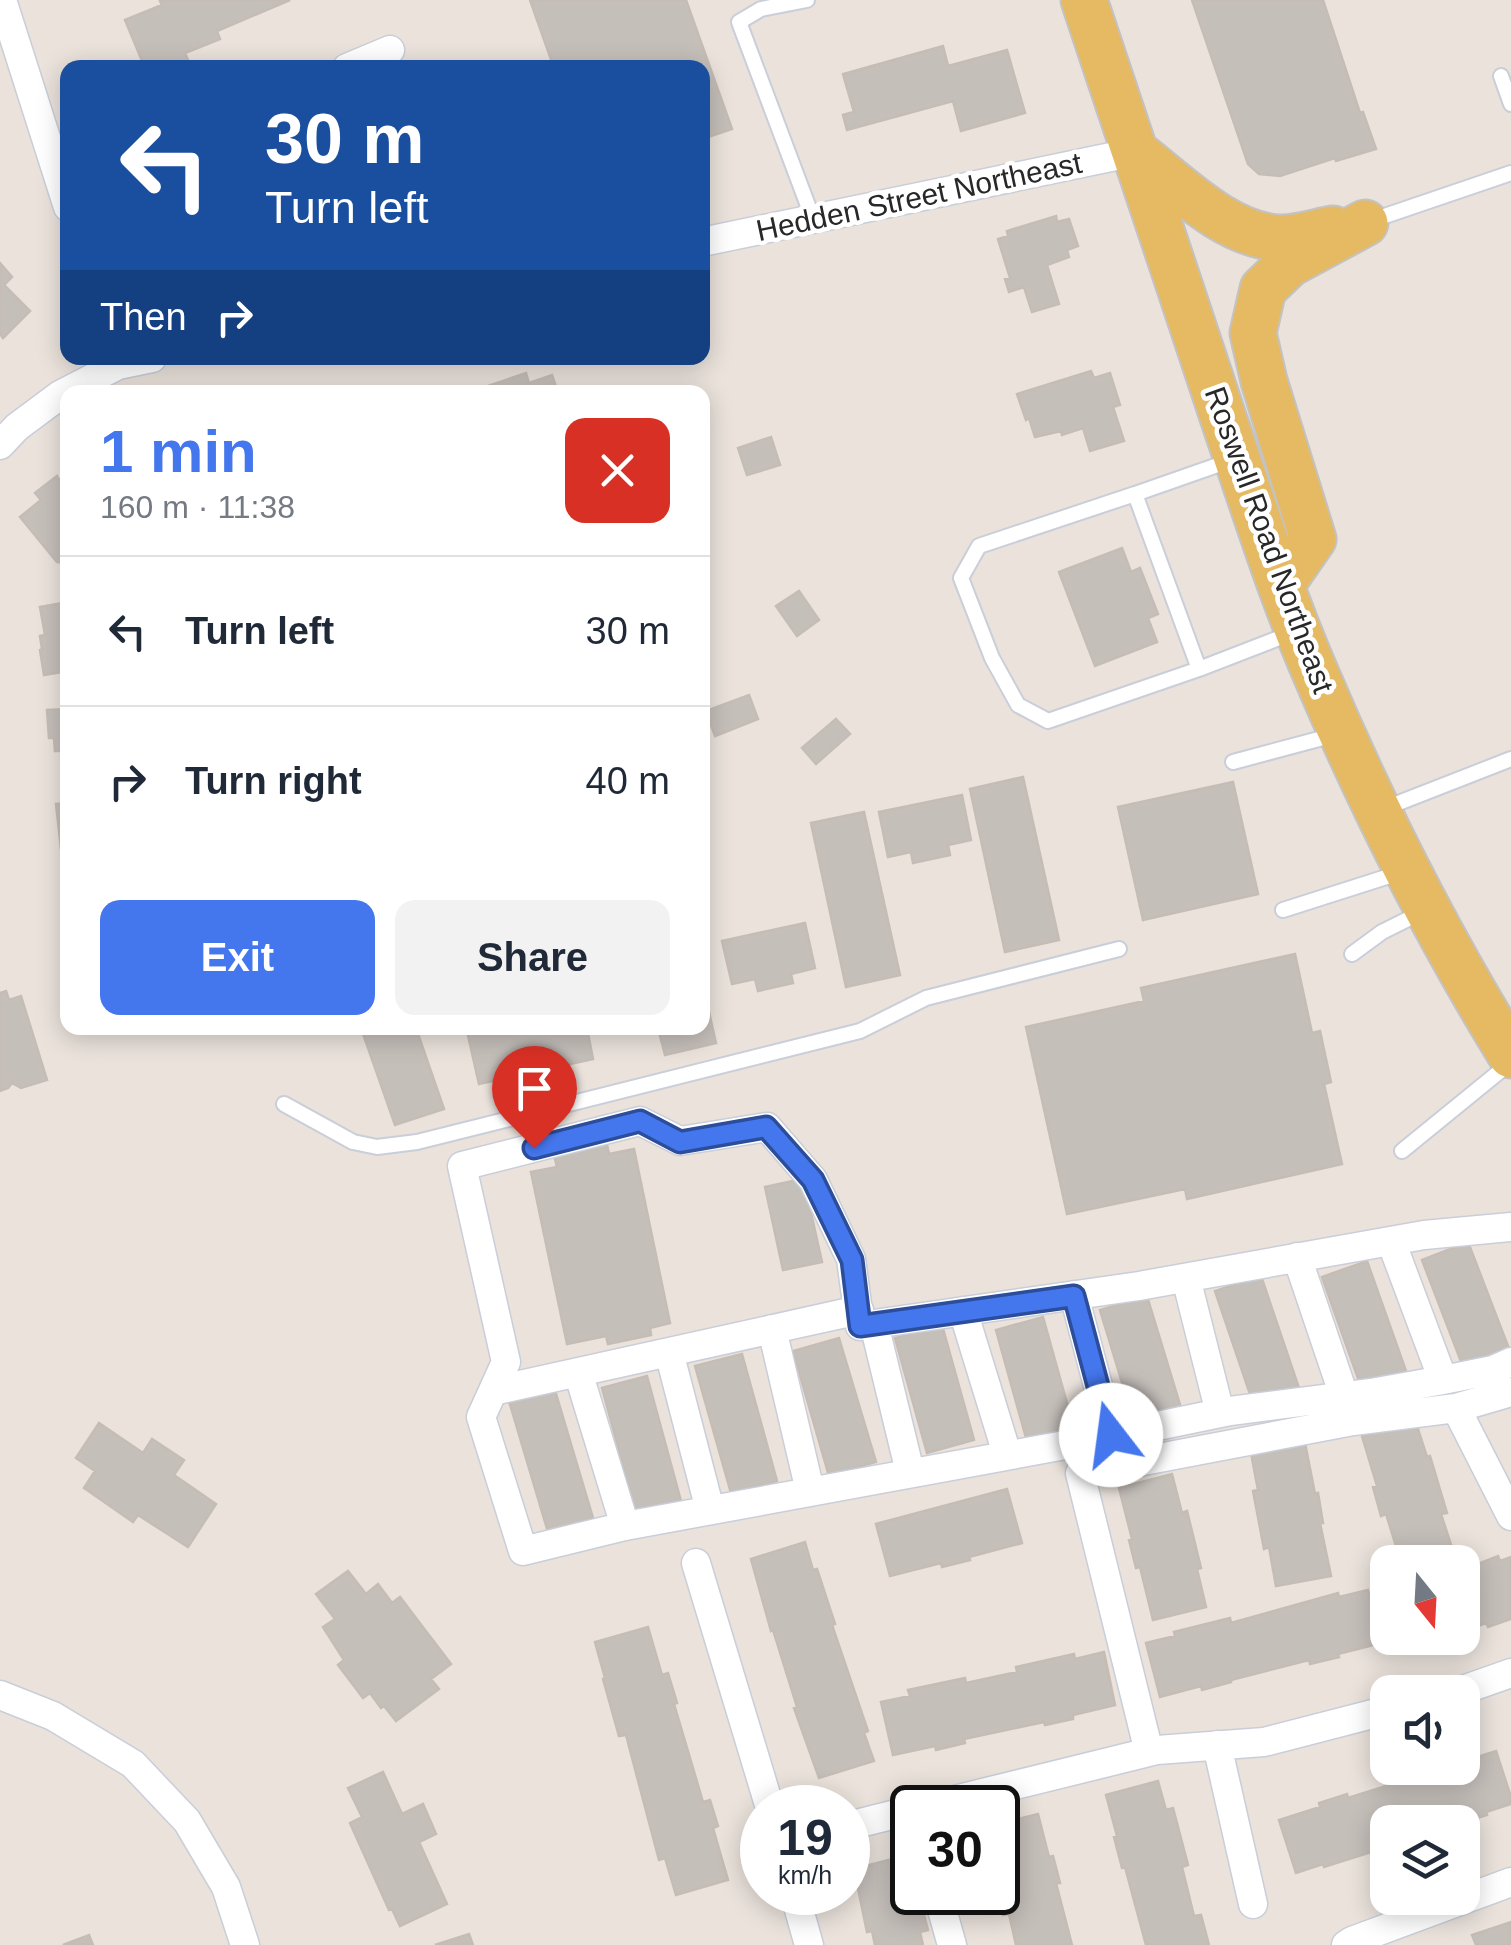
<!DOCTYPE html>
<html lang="en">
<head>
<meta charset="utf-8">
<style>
	body { margin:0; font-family:Arial,sans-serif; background:#f2f2f3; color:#1f2937; height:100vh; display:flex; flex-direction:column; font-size:38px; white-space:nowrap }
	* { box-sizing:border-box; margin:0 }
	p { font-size:32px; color:#747a83 }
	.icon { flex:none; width:55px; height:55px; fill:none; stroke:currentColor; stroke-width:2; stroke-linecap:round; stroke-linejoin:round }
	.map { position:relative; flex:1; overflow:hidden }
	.panel { position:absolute; left:60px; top:385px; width:650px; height:650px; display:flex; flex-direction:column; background:#fff; border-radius:20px; box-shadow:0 5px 25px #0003 }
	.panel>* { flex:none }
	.top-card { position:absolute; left:60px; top:60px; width:650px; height:305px; border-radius:20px; box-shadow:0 5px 25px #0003; background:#1a4fa0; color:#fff; overflow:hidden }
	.needle { width:65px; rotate:162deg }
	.buttons { position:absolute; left:1370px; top:1545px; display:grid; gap:20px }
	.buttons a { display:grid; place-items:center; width:110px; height:110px; border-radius:20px; background:#fff; box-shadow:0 5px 25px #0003; font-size:50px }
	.speed { position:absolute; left:740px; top:1785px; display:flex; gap:20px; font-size:50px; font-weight:700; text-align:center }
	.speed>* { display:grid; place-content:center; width:130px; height:130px; border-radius:50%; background:#fff; box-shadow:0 5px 25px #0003; line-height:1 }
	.speed small { font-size:25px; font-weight:400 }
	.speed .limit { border:5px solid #111; border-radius:15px; background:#fff; color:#111 }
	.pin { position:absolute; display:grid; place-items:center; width:85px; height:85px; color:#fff; margin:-102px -42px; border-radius:50% 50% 50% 0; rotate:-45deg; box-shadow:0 0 10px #0007 }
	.pin .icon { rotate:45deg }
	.me { position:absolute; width:110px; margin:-55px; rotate:345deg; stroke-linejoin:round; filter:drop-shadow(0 0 8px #0008) }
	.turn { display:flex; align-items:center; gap:35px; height:210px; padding:0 40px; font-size:45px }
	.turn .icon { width:130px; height:130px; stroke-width:2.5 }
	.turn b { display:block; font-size:70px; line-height:85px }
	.then { display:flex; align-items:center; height:95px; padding:0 40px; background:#0003; gap:20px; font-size:38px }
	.round { display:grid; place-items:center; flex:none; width:105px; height:105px; border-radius:20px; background:#f2f2f3 }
	.head { display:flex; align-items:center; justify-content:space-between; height:170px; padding:0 40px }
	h1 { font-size:60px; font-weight:700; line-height:75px; color:#4476ed }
	.primary-button { display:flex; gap:20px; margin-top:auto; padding:20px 40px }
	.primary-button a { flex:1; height:115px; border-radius:20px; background:#4476ed; color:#fff; font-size:40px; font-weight:700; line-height:115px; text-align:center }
	.primary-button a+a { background:#f2f2f3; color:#1f2937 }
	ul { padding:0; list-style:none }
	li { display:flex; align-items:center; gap:30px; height:150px; padding:0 40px; border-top:2px solid #e0e1e3 }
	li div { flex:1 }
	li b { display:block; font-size:38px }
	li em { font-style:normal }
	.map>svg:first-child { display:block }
	.building { fill:#c5bfba; stroke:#c5bdb5; stroke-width:2.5 }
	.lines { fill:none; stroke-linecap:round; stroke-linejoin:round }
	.lane-casing { stroke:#c9ced9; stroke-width:18 }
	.street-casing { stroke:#c9ced9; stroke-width:31 }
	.primary-casing { stroke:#c3c3c3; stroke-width:49 }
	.lane { stroke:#fff; stroke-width:14 }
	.street { stroke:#fff; stroke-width:28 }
	.primary { stroke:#e6b963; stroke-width:45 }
	.route-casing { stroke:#2c4d9a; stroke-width:25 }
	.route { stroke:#4476ed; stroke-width:18 }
	.labels { text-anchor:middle; stroke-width:9; stroke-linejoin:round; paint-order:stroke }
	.street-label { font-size:30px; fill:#282828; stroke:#fff }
</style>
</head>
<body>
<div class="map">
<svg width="1511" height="1945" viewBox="0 0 1511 1945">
	<rect width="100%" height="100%" fill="#eae2db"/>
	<path class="building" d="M 290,0 L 217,31 L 220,39 L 185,53 L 188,60 L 169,68 L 145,68 L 125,20 L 162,5 L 160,1 L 162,0 Z
		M 530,0 L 686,0 L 732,129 L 702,139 L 702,68 L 554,68 Z
		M 1192,0 L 1323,0 L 1360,113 L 1363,112 L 1376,149 L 1336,161 L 1335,158 L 1280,176 L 1259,174 L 1248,164 Z
		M 943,46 L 948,66 L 1007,50 L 1025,113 L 961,131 L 953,101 L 847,130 L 843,115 L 854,112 L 843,74 Z
		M 1056,216 L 1057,222 L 1069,219 L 1078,246 L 1067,250 L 1069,257 L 1047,265 L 1059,304 L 1032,312 L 1024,287 L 1009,292 L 1005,279 L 1010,278 L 998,239 L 1008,236 L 1007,231 Z
		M 0,263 L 12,277 L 4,285 L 30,311 L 3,338 L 0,334 Z
		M 1091,371 L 1094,378 L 1110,373 L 1120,405 L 1113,407 L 1124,441 L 1090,451 L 1083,428 L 1062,435 L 1061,431 L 1035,437 L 1029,418 L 1026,420 L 1017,394 Z
		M 526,373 L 529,383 L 552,375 L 558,392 L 480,392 L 479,389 Z
		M 771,437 L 780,465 L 747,475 L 738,448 Z
		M 68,473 L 68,563 L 57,562 L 20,517 L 41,500 L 35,493 L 57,476 L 59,480 Z
		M 1122,548 L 1131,572 L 1140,568 L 1158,614 L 1148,618 L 1157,642 L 1095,666 L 1059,572 Z
		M 799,591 L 819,620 L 797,636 L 776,606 Z
		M 68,602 L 68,671 L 44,675 L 40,650 L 42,649 L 40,636 L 45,635 L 40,607 Z
		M 749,695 L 758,719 L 715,736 L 706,711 Z
		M 68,709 L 68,782 L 63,782 L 62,751 L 55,751 L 54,738 L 49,738 L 47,710 Z
		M 836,719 L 850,734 L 816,764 L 802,748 Z
		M 1023,777 L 1059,940 L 1005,952 L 970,789 Z
		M 1233,782 L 1258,894 L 1143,920 L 1118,807 Z
		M 962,795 L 971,840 L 948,845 L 950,855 L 913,863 L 911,852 L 888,857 L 879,812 Z
		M 68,803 L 68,849 L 61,849 L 56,804 Z
		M 864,812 L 900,975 L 846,987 L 811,823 Z
		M 805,923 L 815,968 L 791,974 L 793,983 L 758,991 L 755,979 L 732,984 L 722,941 Z
		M 1295,954 L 1312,1033 L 1320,1031 L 1331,1082 L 1324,1084 L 1342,1164 L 1187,1199 L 1185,1189 L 1067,1214 L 1026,1027 L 1144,1001 L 1141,988 Z
		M 702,981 L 716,1043 L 665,1055 L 658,1028 L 702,1028 Z
		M 6,991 L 9,1000 L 21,996 L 47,1080 L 21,1088 L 12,1083 L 8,1088 L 0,1091 L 0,993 Z
		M 361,1028 L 416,1028 L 444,1109 L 395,1125 Z
		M 484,1028 L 587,1028 L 593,1059 L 479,1084 L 467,1031 Z
		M 606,1140 L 609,1154 L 634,1149 L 670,1323 L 650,1328 L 651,1335 L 608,1344 L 606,1336 L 567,1344 L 531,1172 L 557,1167 L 553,1151 Z
		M 797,1180 L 805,1186 L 822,1262 L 783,1270 L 765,1187 Z
		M 1468,1242 L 1511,1354 L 1465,1372 L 1422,1260 Z
		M 1367,1261 L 1406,1371 L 1361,1387 L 1322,1277 Z
		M 1261,1276 L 1299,1388 L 1253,1403 L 1215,1291 Z
		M 1147,1296 L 1181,1408 L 1134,1422 L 1100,1310 Z
		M 1043,1317 L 1075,1432 L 1028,1445 L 996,1330 Z
		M 942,1325 L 974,1440 L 927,1453 L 895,1338 Z
		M 839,1338 L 876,1462 L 829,1476 L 793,1351 Z
		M 742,1354 L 777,1481 L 731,1493 L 695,1366 Z
		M 647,1376 L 681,1501 L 636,1513 L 602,1388 Z
		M 554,1387 L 593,1518 L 548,1532 L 509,1401 Z
		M 1415,1420 L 1427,1457 L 1430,1456 L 1447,1513 L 1441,1514 L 1453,1551 L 1415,1562 L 1401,1562 L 1386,1514 L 1381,1516 L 1373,1487 L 1377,1486 L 1362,1436 Z
		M 99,1423 L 143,1453 L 152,1439 L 184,1460 L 174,1475 L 216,1504 L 188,1547 L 138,1515 L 133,1522 L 84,1488 L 95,1471 L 76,1458 Z
		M 1305,1443 L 1315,1494 L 1318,1493 L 1323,1523 L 1320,1523 L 1331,1576 L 1276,1586 L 1269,1547 L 1264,1549 L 1253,1491 L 1258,1490 L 1251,1453 Z
		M 1172,1474 L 1182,1513 L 1187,1511 L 1201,1568 L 1197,1569 L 1206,1607 L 1153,1620 L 1140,1567 L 1136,1568 L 1129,1540 L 1132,1539 L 1119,1488 Z
		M 1007,1489 L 1022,1543 L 969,1557 L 970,1560 L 942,1567 L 941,1563 L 890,1576 L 876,1524 Z
		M 805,1542 L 813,1570 L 817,1569 L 835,1624 L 832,1625 L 868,1731 L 864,1733 L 874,1761 L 819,1778 L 794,1708 L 797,1707 L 773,1630 L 771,1631 L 751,1559 Z
		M 1498,1556 L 1500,1561 L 1511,1557 L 1511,1619 L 1488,1627 L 1486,1623 L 1462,1632 L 1462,1570 Z
		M 348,1571 L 366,1594 L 378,1584 L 392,1603 L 400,1597 L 451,1664 L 431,1679 L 439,1689 L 396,1721 L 384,1706 L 381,1708 L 370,1693 L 363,1698 L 338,1665 L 344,1660 L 323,1627 L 335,1619 L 316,1594 Z
		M 1368,1590 L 1381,1643 L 1338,1654 L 1339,1657 L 1310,1664 L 1309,1660 L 1231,1680 L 1231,1682 L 1202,1690 L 1201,1686 L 1160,1697 L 1146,1643 L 1175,1636 L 1174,1632 L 1230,1618 L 1231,1623 L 1338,1593 L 1339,1597 Z
		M 648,1627 L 662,1675 L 668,1673 L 677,1703 L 674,1704 L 703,1802 L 710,1800 L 718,1826 L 713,1828 L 728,1880 L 676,1895 L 665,1858 L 659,1860 L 626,1735 L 619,1736 L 603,1679 L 605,1678 L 595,1642 Z
		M 1104,1652 L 1115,1705 L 1073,1715 L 1073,1719 L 1045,1725 L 1044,1722 L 964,1739 L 965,1743 L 936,1750 L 935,1746 L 893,1755 L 881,1702 L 910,1696 L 908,1690 L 965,1678 L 966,1683 L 1017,1672 L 1016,1667 L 1074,1654 L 1075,1659 Z
		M 1496,1751 L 1511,1797 L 1511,1804 L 1486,1812 L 1487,1815 L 1462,1823 L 1388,1822 L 1388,1843 L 1380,1846 L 1381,1849 L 1324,1867 L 1323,1864 L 1296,1873 L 1279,1820 L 1320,1807 L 1319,1803 L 1347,1794 L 1348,1798 L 1427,1773 L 1425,1768 L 1462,1768 L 1462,1762 Z
		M 383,1772 L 402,1814 L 423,1804 L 436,1834 L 419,1842 L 447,1904 L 400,1926 L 392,1909 L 389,1910 L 350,1823 L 362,1817 L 348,1788 Z
		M 1158,1781 L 1166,1810 L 1173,1808 L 1188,1865 L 1182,1867 L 1194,1916 L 1201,1915 L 1209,1945 L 1146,1945 L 1125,1867 L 1122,1868 L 1114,1837 L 1117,1836 L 1106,1795 Z
		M 1038,1814 L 1049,1857 L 1053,1856 L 1060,1883 L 1056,1883 L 1072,1945 L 1016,1945 L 1009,1914 L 1003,1915 L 998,1892 L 998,1824 Z
		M 900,1857 L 904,1876 L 912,1874 L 912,1892 L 918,1892 L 928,1930 L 920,1932 L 923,1945 L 875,1945 L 872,1931 L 867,1932 L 854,1869 Z
		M 1511,1922 L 1511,1945 L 1476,1945 L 1472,1935 Z
		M 469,1934 L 473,1945 L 435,1945 Z
		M 89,1935 L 93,1945 L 63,1945 Z"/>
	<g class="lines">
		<defs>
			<path id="lane" d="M 807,0 L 761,9 L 739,22 L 813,219
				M 1501,76 L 1511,104
				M 1370,221 L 1511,173
				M 1232,460 L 1135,494 L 1199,669 L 1292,633
				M 1135,494 L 979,546 L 961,578 L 992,658 L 1018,705 L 1048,721 L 1199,669
				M 1233,762 L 1334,735
				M 1383,809 L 1511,759
				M 1283,910 L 1402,872
				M 1352,954 L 1382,932 L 1422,912
				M 284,1104 L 353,1142 L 377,1147 L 417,1142 L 860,1031 L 926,998 L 1119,949
				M 1402,1151 L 1510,1063"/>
			<path id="street" d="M 2,0 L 68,207
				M 347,68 L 390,50
				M 702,242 L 1135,152
				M 0,445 L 17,427 L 60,395 L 118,365 L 152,358
				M 1511,1227 L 1424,1235 L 1139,1286 L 860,1326 L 851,1259 L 813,1180 L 767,1127 L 680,1141 L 640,1121 L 462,1166 L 506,1362 L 481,1417 L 523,1551 L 625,1526 L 1065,1445 L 1230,1411 L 1371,1393 L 1443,1380 L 1493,1370 L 1511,1362
				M 1391,1241 L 1443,1380
				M 1297,1257 L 1344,1396
				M 1186,1278 L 1220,1413
				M 1074,1295 L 1111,1435
				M 963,1311 L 1007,1454
				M 874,1324 L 910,1472
				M 772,1329 L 810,1491
				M 669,1352 L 710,1510
				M 578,1372 L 625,1526
				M 493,1391 L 859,1310
				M 1456,1408 L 1511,1516
				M 696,1563 L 770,1808
				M 1457,1692 L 1511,1673
				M 0,1695 L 53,1716 L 133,1764 L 187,1821 L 226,1887 L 245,1945
				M 1217,1745 L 1253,1904
				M 1149,1752 L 1080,1473 L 1353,1421 L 1456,1408 L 1511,1392
				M 922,1808 L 1157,1750 L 1264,1742 L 1388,1710
				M 848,1826 L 912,1810
				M 794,1892 L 809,1945
				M 937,1892 L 952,1945
				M 1346,1945 L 1352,1941 L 1511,1882"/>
			<path id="primary" d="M 1084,0 C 1132,141 1178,282 1225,423 C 1254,507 1280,591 1315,672 C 1371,804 1436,933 1511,1055
				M 1135,152 C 1177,184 1225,235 1279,238 C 1296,239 1316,232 1333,229
				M 1281,585 L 1313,539 L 1264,381 L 1253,333 L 1263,289 L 1289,264 L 1365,223"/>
		</defs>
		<use href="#lane" class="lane-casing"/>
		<use href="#street" class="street-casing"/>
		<use href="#primary" class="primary-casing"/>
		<use href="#lane" class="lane"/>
		<use href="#street" class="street"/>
		<use href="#primary" class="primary"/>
	</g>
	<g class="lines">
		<defs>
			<path id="route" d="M 534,1148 L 640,1121 L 680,1142 L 766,1127 L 813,1180 L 852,1260 L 860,1326 L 1074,1296 L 1111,1435"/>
		</defs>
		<use href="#route" class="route-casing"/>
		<use href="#route" class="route"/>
	</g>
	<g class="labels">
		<g class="street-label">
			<text transform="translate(919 197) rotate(-12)" y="10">Hedden Street Northeast</text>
			<text transform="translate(1269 540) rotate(70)" y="10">Roswell Road Northeast</text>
		</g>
	</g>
</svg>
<div class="buttons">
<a><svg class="needle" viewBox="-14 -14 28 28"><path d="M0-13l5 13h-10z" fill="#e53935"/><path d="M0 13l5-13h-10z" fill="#747a83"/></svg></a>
<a><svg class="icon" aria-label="sound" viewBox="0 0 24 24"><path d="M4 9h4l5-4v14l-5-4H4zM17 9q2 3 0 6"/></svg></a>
<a><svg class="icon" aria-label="layers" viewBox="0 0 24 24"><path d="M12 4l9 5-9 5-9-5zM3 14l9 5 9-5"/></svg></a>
</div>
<div class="speed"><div>19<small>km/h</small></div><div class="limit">30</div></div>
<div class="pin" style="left:534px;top:1148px;background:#d93025"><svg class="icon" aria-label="arrive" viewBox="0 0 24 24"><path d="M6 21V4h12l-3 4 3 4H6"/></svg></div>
<svg class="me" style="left:1111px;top:1435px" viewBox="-20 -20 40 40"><circle r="19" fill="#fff"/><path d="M0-13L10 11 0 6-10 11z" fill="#4476ed"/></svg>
<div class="top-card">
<div class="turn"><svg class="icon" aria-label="left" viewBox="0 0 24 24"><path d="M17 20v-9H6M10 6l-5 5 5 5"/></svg><div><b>30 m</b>Turn left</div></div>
<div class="then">Then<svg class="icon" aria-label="right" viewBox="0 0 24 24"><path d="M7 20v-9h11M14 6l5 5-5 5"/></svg></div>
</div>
<section class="panel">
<div class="head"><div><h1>1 min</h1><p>160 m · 11:38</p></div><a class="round" style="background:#d93025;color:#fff"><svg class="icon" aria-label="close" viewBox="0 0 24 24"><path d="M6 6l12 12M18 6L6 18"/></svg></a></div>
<ul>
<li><svg class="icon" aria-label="left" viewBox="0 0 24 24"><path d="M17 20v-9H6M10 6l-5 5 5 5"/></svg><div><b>Turn left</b></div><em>30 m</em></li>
<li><svg class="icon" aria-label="right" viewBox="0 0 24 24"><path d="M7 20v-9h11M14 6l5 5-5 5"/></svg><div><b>Turn right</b></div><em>40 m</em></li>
</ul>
<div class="primary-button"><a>Exit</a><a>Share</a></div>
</section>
</div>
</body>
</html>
